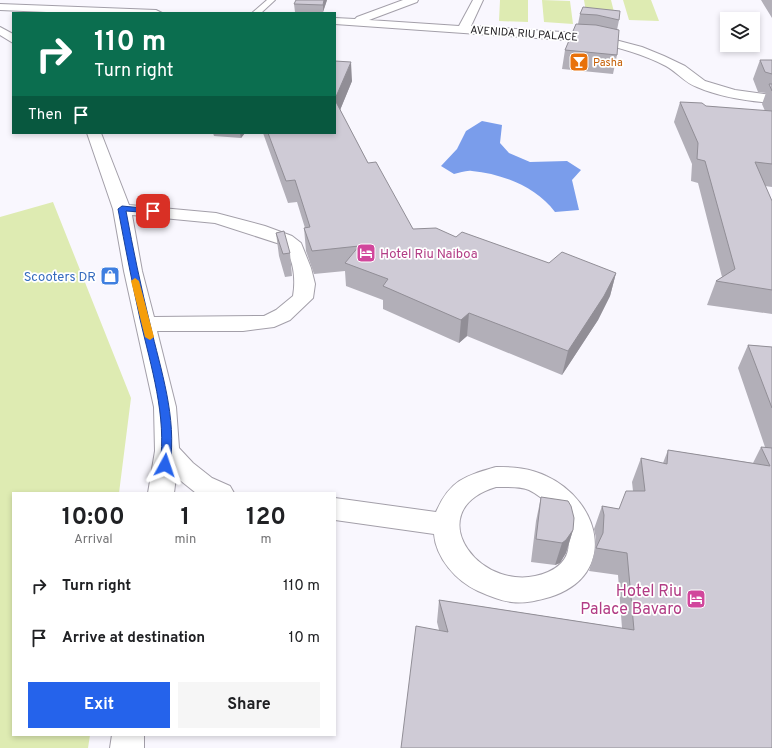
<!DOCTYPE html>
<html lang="en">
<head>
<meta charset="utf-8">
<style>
	body { margin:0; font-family:Overpass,sans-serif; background:#f6f6f6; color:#202124; height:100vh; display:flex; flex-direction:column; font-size:15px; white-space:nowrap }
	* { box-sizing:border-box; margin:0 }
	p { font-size:13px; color:#757577 }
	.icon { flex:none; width:22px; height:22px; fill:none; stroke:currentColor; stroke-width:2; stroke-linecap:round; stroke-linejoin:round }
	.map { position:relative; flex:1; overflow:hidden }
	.drawer { position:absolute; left:12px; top:492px; width:324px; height:244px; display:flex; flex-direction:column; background:#fff; border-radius:0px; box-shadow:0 2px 6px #0003 }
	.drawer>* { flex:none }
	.banner { position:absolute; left:12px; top:12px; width:324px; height:122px; border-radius:0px; box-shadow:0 2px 6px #0003; background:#0b6e4f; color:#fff; overflow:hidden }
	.tools { position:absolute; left:720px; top:12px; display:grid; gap:8px }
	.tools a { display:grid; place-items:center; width:40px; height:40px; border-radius:0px; background:#fff; box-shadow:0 2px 6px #0003; font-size:20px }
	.pin { position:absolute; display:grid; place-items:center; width:34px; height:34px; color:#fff; margin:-17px; border-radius:8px; box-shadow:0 2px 6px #0006 }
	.me { position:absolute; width:44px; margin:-22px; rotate:5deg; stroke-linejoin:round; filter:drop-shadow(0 0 3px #0008) }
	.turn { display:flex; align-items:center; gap:14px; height:84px; padding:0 16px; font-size:18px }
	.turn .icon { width:52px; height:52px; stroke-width:2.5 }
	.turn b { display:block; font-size:28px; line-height:34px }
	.then { display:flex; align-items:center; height:38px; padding:0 16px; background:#0003; gap:8px; font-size:15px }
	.eta { display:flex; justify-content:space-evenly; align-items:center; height:68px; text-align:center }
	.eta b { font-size:24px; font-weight:700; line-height:28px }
	.cta { display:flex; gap:8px; margin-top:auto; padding:8px 16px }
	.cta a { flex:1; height:46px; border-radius:0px; background:#2563eb; color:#fff; font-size:16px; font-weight:700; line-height:46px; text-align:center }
	.cta a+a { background:#f6f6f6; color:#202124 }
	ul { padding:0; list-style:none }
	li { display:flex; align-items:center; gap:12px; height:52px; padding:0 16px }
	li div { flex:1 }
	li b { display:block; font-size:15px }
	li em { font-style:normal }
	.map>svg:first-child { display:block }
	.green { fill:#deebb2 }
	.water { fill:#7a9deb }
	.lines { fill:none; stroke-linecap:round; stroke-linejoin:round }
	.service-casing { stroke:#a39fa9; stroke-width:2 }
	.minor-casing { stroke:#a39fa9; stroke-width:2 }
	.service { fill:#fff; fill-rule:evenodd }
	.minor { fill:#fff; fill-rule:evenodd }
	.wall { fill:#b2afb8 }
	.shaded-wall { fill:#918e96 }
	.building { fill:#cfcbd6; stroke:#918e96 }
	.route { fill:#2563eb; stroke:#184099 }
	.slow { fill:#f59e0b }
	.labels { text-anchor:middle; stroke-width:3.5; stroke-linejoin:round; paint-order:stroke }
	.far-street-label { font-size:11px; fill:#1c1a1e; stroke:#fff }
	.far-food-label { font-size:11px; fill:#c56008; stroke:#fff; text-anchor:start }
	.hotel-label { font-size:13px; fill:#b23c85; stroke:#fff; text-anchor:start }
	.shop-label { font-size:13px; fill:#366cbe; stroke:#fff; text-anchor:end }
	.near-hotel-label { font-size:16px; fill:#b23c85; stroke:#fff; text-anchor:end }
</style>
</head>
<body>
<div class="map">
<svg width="772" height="748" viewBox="0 0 772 748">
	<rect width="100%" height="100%" fill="#f9f7fe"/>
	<path class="green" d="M 500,0 L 528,0 L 528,22 L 499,21 Z
		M 542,0 L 570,1 L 573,24 L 544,22 Z
		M 584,0 L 611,0 L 616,20 L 587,18 Z
		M 623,0 L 651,0 L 659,21 L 629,20 Z
		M 53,202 L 131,398 L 119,493 L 13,493 L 13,735 L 90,735 L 88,748 L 0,748 L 0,217 Z"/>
	<path class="water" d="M 482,121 L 502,125 L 500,143 L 509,153 L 530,162 L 567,161 L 581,170 L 572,180 L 579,210 L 555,212 C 536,187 503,174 472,171 C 466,170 460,173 454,174 L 441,166 L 457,149 L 466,131 Z"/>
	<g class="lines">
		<defs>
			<path id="service" d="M 267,0 L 275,0 L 261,13 L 252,13 Z"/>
			<path id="minor" d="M 403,0 L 418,0 L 417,2 L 369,20 L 459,26 L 473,0 L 483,0 L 471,26 L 593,34 L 604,37 L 642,47 L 664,56 L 685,66 L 705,81 L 735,90 L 772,95 L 772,103 C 747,101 720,97 697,87 C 685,83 677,72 666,66 C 643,54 618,47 593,42 L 335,24 L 335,18 L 355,19 L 357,17 Z
				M 0,4 L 156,10 L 162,13 L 70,13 L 0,10 Z
				M 0,27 L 13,34 L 13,43 L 0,35 Z
				M 87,133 L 101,133 L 129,205 L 216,213 L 265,226 L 292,236 L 301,243 L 311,268 L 315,284 L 313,298 L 290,320 L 274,327 L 243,331 L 157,331 L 176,407 L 179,448 L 193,463 L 212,478 L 230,486 L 234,493 L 196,493 L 176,477 L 174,493 L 148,493 L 155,451 L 154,407 L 124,271 L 113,209 ZM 132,215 L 215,223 L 280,244 C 294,255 296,279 293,296 L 276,310 L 264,316 L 154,317 L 142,271 Z
				M 496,467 C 513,467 530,468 546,476 C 601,501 619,575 550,597 C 519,606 507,604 478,591 C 456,581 436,558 434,534 L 335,520 L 335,498 L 436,512 C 450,480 465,476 496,467 ZM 496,487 C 506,487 520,486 529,490 C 558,504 591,553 548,572 C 483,600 416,511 496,487 Z
				M 112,735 L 144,735 L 144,748 L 110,748 Z"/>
		</defs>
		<use href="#service" class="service-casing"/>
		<use href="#minor" class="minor-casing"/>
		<use href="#service" class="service"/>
		<use href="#minor" class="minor"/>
	</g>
	<path class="wall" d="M 327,0 L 323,12 L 295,12 L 294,4 Z
		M 761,0 L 772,0 L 772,18 Z
		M 583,7 L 619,20 L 617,30 L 617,55 L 613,74 L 562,69 L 565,50 L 578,24 L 580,14 Z
		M 760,60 L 772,60 L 772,187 L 765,186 L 772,201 L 772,314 L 707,305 L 716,281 L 722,277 L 698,183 L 691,181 L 692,164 L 674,122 L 680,102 L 706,106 L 765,111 L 762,104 L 766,93 L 758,92 L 753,79 Z
		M 335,61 L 352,81 L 340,110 L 368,163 L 413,229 L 456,237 L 549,263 L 616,273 L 610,296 L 598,320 L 562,375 L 467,336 L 459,343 L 383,309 L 383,300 L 346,286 L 345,271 L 314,274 L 306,251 L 304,228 L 305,228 L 297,202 L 288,203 L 263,133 L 335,133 Z
		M 213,133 L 245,133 L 241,138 L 214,136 Z
		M 276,233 L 290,253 L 292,276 L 285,277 L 279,256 Z
		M 748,345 L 772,347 L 772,748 L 439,630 L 437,622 L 439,600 L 622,628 L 618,575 L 589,571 L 595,551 L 596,538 L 594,529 L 602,506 L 619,509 L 633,491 L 632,482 L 641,458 L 663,463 L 668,450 L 753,463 L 761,447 L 765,447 L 738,368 Z
		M 541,497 L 573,530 L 566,553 L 560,563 L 555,565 L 531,562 L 536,521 Z"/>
	<path class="shaded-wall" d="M 324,0 L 327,0 L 323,12 L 323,5 Z
		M 351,62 L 352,81 L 336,120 L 335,99 Z
		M 240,133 L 245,133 L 241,138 Z
		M 616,273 L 610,296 L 598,320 L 562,375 L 568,351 Z
		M 469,313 L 467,336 L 459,343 L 461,320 Z
		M 573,530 L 566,553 L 560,563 L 555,565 L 562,543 Z"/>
	<path class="building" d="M 296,0 L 324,0 L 323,5 L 294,4 Z
		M 583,7 L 620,11 L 619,20 L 597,15 L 580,14 Z
		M 576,24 L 596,25 L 619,30 L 617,55 L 565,50 Z
		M 760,60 L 772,60 L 772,74 L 765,72 Z
		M 335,61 L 351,62 L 335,99 Z
		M 769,84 L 772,84 L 772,91 Z
		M 335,100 L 368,163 L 376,162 L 413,229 L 436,228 L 456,237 L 462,232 L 549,263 L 562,252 L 616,273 L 604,296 L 568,351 L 469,313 L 461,320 L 383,286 L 388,279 L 345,263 L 359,246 L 312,251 L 304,228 L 310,227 L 295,180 L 286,181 L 268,133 L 335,133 Z
		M 680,102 L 702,103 L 706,106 L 772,111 L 772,164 L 755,162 L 772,201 L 772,290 L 716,281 L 735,269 L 705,161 L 697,159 L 698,143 Z
		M 284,231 L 290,253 L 283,254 L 276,233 Z
		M 748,345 L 772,347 L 772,408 Z
		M 761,447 L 772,448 L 772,748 L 401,748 L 416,626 L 448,632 L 439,600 L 634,630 L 627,553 L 596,548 L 603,533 L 604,515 L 602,506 L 619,509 L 626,491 L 645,491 L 641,458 L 667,464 L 668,450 L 770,466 Z
		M 541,497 L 568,501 L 571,506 L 574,518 L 573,530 L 566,540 L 562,543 L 536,539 Z"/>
	<path class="route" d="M 122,206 L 153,209 L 156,211 L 153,213 L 126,211 C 133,249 141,287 150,324 C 161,371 177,417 170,465 L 165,469 L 160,465 C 167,416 151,367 140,319 C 132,282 125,246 118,209 Z"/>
	<path class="slow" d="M 135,278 L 139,281 L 154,337 L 150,340 L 145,337 L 131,281 Z"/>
	<defs>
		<symbol id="bar-square" viewBox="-11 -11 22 22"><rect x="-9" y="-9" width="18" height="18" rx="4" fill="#e8710a" stroke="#fff"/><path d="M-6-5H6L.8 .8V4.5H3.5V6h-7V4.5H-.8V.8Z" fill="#fff"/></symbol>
		<symbol id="hotel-square" viewBox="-11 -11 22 22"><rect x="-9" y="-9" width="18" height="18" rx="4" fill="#d1479c" stroke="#fff"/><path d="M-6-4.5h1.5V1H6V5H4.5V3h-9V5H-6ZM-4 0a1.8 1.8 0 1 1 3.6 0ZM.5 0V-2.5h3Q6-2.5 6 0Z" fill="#fff"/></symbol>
		<symbol id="shop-square" viewBox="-11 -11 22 22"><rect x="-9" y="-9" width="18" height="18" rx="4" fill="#3f7fe0" stroke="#fff"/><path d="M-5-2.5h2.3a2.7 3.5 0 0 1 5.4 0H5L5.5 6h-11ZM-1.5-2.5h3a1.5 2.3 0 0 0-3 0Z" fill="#fff"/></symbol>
	</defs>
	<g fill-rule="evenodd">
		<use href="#bar-square" x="568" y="51" width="22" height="22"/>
		<use href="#hotel-square" x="355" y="242" width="22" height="22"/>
		<use href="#shop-square" x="99" y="265" width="22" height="22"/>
		<use href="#hotel-square" x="685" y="588" width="22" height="22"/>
	</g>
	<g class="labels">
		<g class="far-street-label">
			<text transform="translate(524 33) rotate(4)" y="4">AVENIDA RIU PALACE</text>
		</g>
		<g class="far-food-label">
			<text x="593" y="66">Pasha</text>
		</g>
		<g class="hotel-label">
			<text x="380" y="258">Hotel Riu Naiboa</text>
		</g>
		<g class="shop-label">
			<text x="96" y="281">Scooters DR</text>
		</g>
		<g class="near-hotel-label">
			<text x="682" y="596">Hotel Riu<tspan x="682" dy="18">Palace Bavaro</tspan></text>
		</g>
	</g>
</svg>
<div class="tools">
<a><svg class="icon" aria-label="layers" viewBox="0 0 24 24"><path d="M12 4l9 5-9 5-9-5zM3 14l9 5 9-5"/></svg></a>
</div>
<div class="pin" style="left:153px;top:211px;background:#d93025"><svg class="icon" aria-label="arrive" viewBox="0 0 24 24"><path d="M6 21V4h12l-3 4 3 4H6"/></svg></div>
<svg class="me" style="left:165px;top:465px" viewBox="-20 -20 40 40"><path d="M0-17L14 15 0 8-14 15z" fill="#2563eb" stroke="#fff" stroke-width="4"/></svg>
<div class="banner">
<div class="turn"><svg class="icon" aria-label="right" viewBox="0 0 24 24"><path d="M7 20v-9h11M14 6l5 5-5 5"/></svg><div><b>110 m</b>Turn right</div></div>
<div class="then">Then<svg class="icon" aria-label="arrive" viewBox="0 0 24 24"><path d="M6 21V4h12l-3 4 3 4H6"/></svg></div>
</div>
<section class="drawer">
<div class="eta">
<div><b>10:00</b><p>Arrival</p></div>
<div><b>1</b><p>min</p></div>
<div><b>120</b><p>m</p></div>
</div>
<ul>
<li><svg class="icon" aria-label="right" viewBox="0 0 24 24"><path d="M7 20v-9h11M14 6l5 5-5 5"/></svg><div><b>Turn right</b></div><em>110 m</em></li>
<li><svg class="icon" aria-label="arrive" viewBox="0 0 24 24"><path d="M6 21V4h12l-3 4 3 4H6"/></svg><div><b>Arrive at destination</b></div><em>10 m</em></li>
</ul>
<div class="cta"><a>Exit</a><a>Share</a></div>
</section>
</div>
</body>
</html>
